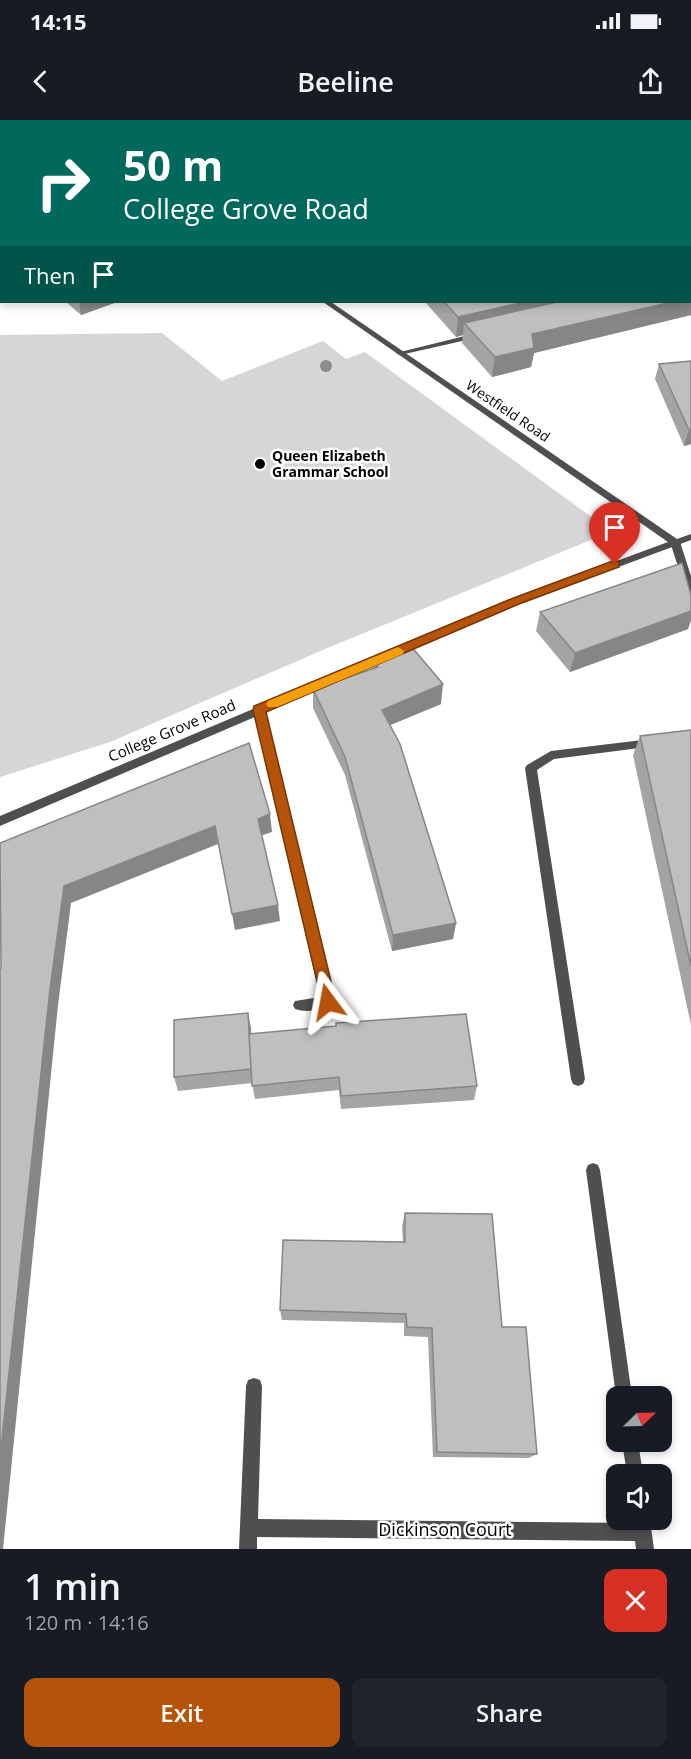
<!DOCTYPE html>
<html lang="en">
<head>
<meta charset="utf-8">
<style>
	body { margin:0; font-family:"Open Sans",sans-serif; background:#20242c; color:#f1f3f6; height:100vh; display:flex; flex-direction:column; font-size:22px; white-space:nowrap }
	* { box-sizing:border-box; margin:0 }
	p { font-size:20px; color:#9ea1a6 }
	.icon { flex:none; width:33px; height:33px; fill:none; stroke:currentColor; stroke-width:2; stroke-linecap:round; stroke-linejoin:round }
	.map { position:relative; height:1429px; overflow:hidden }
	.side { display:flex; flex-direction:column; background:#171b24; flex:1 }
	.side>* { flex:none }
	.banner { position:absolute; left:0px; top:0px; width:692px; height:183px; box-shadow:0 3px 9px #0003; background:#00695c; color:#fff; overflow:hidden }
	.needle { width:39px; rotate:67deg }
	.buttons { position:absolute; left:606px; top:1266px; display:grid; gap:12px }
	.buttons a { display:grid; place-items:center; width:66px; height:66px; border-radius:12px; background:#171b24; box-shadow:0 3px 9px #0003; font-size:30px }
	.pin { position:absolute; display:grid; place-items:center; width:51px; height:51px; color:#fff; margin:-62px -26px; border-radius:50% 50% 50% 0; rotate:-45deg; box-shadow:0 0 6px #0007 }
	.pin .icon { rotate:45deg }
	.me { position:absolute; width:66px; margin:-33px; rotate:347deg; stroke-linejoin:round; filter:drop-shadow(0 0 4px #0008) }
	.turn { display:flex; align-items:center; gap:21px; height:126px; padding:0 24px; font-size:27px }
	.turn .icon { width:78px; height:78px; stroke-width:2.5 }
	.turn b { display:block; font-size:42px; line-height:51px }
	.then { display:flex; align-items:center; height:57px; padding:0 24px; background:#0003; gap:12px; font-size:22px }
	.round { display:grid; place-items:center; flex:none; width:63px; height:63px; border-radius:12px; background:#20242c }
	.headline { display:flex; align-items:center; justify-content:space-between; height:102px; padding:0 24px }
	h1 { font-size:36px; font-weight:600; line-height:45px }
	.action { display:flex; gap:12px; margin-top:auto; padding:12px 24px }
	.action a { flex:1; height:69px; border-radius:12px; background:#b45309; color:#fff; font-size:24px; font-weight:600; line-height:69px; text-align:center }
	.action a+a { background:#20242c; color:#f1f3f6 }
	.status { display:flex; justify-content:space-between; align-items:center; height:42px; padding:0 30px; background:#171b24; direction:ltr }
	.status svg { height:16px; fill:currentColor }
	header { display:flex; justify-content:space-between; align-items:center; height:78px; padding:0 24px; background:#171b24; font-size:27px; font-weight:600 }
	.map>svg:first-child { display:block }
	.green { fill:#d6d6d6 }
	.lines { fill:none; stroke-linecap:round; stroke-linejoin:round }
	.service { fill:#4f4f4f; fill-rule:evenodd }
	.minor { fill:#4f4f4f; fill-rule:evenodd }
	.tertiary { fill:#4f4f4f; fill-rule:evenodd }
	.tree { fill:#8c8c8c }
	.wall { fill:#a4a4a4 }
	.shaded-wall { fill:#868686 }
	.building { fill:#bfbfbf; stroke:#868686; stroke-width:1.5 }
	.route { fill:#b45309; stroke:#753606; stroke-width:1.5 }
	.slow { fill:#f59e0b }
	.poi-dot { fill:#000; stroke:#fff; stroke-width:2 }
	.labels { text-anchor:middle; stroke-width:5; stroke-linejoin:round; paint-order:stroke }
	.far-street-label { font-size:14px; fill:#000; stroke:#fff }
	.far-poi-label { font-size:14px; font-weight:bold; fill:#000; stroke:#fff; text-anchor:start }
	.street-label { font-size:15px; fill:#000; stroke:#fff }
	.near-street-label { font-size:18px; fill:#000; stroke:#fff }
</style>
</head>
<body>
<div class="status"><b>14:15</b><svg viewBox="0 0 49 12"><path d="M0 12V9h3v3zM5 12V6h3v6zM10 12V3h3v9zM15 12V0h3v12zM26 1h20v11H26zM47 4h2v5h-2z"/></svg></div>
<header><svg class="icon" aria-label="back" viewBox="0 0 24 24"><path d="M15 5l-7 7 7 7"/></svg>Beeline<svg class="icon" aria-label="share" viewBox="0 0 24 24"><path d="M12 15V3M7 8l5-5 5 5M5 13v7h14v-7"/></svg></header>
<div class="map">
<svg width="691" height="1429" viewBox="0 0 691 1429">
	<rect width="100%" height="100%" fill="#fff"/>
	<path class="green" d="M 162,213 L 222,261 L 323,221 L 346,239 L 365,232 L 597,401 L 603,415 L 325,529 L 110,622 L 0,657 L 0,215 Z"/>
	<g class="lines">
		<path class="service" d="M 651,619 L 657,623 L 655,626 L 554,639 L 537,650 L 585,959 L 583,964 L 578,966 L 573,964 L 571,959 L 525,648 L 527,645 L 551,631 Z"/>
		<path class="minor" d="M 277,0 L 283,0 L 284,2 L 278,2 Z
			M 537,0 L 543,0 L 545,2 L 538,2 Z
			M 690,27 L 691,27 L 690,32 Z
			M 477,213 L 481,215 L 480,217 L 400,235 L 396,233 Z
			M 675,419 L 680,422 L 691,456 L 691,474 L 686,471 L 670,422 Z
			M 259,586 L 264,590 L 335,882 L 333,886 C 322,890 306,893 295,889 L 293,885 L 295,881 L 320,877 L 254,590 Z
			M 593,1043 L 598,1045 L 600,1050 L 632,1276 L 616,1278 L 616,1276 L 586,1050 L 588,1045 Z
			M 254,1258 L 260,1260 L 262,1266 L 258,1399 L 633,1403 L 632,1400 L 650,1400 L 654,1429 L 636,1429 L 635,1421 L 257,1417 L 257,1429 L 239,1429 L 246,1266 L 248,1260 Z
			M 622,1322 L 638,1322 L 643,1354 L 627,1354 Z"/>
		<path class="tertiary" d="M 323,182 L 331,182 L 677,419 L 691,414 L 691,420 L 519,484 L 0,706 L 0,696 L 511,480 L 668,422 Z"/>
	</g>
	<circle class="tree" cx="326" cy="246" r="6"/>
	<path class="wall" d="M 0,0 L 2,2 L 2,128 L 0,126 Z
		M 66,182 L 117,182 L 81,195 Z
		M 425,182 L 690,182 L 691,195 L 534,233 L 531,247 L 492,257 L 462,223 L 463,215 L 456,217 Z
		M 691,241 L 691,324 L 684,326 L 655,259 L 659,244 Z
		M 691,475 L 691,500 L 688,509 L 570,552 L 536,511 L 540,492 Z
		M 373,540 L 441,584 L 390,605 L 456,803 L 453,819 L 392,831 L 345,655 L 313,588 L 313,569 L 372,549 Z
		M 691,610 L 691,905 L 633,635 L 640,616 Z
		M 251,908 L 251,914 L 477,966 L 474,980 L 341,989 L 339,970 L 255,979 L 252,963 L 178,971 L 174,957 Z
		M 405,1093 L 502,1207 L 537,1334 L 529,1338 L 433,1337 L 428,1217 L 404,1216 L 404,1203 L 282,1200 L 280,1190 L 403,1122 L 402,1106 Z"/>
	<path class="shaded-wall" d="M 690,177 L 691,177 L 691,195 L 534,233 L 531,247 L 492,257 L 495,237 L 532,214 L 672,182 L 690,182 Z
		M 79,182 L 117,182 L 81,195 Z
		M 525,182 L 605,182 L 464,203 L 463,215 L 456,217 L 458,197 Z
		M 689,310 L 691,310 L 691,324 L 684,326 Z
		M 691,491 L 691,500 L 688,509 L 570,552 L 575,533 Z
		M 443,564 L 441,584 L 381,609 L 382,590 Z
		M 270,694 L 272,712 L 260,716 L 258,699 Z
		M 215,706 L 218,724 L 71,783 L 58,885 L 3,1429 L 0,1429 L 0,1337 L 50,869 L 64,766 Z
		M 278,785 L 280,801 L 235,810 L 232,794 Z
		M 456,803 L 453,819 L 392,831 L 393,815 Z
		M 248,893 L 251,908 L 253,963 L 251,949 Z"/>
	<path class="building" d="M 0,0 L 78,0 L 80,2 L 2,2 L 2,108 L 0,107 Z
		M 690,99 L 691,99 L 691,177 L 690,177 Z
		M 444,182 L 525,182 L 458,197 Z
		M 557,182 L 672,182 L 532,214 L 534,228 L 495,237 L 464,203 Z
		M 691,241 L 691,310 L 689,310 L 659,244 Z
		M 682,443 L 691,475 L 691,491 L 575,533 L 540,492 Z
		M 410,525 L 443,564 L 382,590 L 400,624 L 456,803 L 393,815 L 345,637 L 313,569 L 378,547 L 373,540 Z
		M 691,610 L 691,846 L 640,616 Z
		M 249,623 L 270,694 L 258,699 L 278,785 L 232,794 L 215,706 L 64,766 L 50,869 L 0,1337 L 0,848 L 1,848 L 0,723 Z
		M 248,893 L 251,949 L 174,957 L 174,900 Z
		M 466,894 L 477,966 L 341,976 L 339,957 L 252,966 L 249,914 L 336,906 L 336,903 Z
		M 405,1093 L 492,1094 L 502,1207 L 526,1207 L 537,1334 L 437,1332 L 432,1208 L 407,1207 L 406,1194 L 280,1190 L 283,1120 L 405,1122 Z"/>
	<path class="route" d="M 615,440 L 619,442 L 619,447 L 519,484 L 266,592 L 336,882 L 333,887 L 328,889 L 323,887 L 253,590 L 254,586 L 511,479 Z"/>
	<path class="slow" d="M 398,527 L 404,531 L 403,534 L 277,587 L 268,587 L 266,584 L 268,581 Z"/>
	<circle class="poi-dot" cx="260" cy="344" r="6"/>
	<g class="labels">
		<g class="far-street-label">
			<text transform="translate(508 291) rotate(34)" y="5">Westfield Road</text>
		</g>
		<g class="far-poi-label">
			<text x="272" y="341">Queen Elizabeth<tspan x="272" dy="16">Grammar School</tspan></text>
		</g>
		<g class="street-label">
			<text transform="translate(172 611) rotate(-23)" y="5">College Grove Road</text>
		</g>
		<g class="near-street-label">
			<text x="445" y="1416">Dickinson Court</text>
		</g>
	</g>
</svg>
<div class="buttons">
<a><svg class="needle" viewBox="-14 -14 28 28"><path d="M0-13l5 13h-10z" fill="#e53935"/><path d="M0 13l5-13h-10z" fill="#9ea1a6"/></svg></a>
<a><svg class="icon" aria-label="sound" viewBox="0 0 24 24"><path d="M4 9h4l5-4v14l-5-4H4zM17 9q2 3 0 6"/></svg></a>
</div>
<div class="pin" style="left:615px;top:444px;background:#d93025"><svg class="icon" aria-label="arrive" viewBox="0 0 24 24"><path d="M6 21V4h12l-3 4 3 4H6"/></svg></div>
<svg class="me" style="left:328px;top:882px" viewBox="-20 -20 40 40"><path d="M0-17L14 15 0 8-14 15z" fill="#b45309" stroke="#fff" stroke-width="4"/></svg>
<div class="banner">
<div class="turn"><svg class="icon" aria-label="right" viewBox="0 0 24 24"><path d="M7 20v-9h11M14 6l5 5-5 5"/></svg><div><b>50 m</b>College Grove Road</div></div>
<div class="then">Then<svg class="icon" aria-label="arrive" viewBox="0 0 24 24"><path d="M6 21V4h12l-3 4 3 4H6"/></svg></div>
</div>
</div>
<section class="side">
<div class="headline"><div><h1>1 min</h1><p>120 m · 14:16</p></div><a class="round" style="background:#d93025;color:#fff"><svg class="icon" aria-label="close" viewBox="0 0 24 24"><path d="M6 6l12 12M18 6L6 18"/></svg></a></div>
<div class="action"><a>Exit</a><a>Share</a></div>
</section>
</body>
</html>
